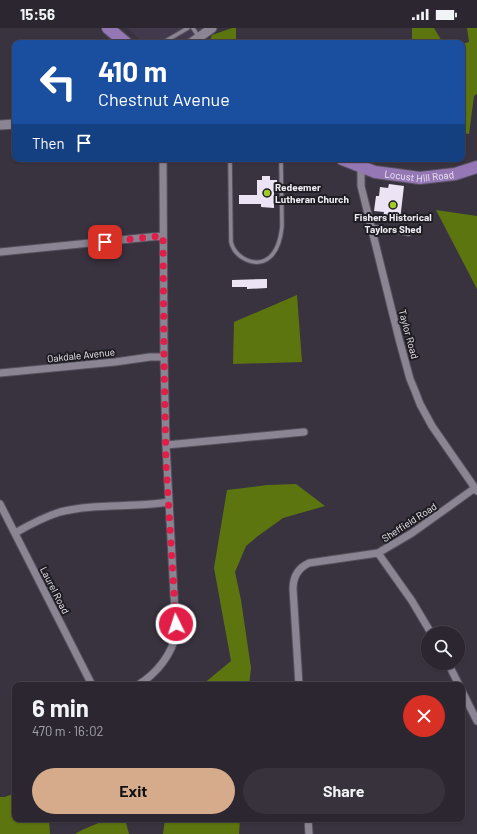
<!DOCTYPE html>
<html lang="en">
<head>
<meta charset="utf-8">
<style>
	body { margin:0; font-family:Barlow,sans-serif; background:#37323c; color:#f1f3f6; height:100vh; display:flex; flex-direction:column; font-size:15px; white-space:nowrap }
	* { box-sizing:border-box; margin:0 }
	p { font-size:13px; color:#a6a5ab }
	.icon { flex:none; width:22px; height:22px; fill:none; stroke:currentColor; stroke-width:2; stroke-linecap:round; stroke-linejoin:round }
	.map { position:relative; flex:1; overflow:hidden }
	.drawer { position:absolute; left:12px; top:654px; width:453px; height:140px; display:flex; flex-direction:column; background:#2b2630; border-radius:8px; box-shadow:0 1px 3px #0004,0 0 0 1px #47434c }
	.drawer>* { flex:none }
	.guide { position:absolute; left:12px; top:12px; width:453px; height:122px; border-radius:8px; box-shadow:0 1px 3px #0004,0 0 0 1px #47434c; background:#1a4fa0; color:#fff; overflow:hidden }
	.buttons { position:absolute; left:421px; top:598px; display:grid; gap:8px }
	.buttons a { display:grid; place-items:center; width:44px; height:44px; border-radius:50%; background:#2b2630; box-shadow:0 1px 3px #0004,0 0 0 1px #47434c; font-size:20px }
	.pin { position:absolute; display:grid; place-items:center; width:34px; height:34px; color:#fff; margin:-17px; border-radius:8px; box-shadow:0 2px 6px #0006 }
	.me { position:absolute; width:44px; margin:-22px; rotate:356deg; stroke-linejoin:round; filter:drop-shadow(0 0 3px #0008) }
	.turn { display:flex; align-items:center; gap:14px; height:84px; padding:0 20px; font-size:18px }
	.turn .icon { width:52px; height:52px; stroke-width:2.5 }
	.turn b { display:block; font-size:28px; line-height:34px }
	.then { display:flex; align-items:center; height:38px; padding:0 20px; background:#0003; gap:8px; font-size:15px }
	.round { display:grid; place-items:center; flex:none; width:42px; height:42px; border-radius:21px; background:#37323c }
	.summary { display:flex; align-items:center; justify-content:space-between; height:68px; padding:0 20px }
	h1 { font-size:24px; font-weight:700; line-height:30px }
	.action { display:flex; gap:8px; margin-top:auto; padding:8px 20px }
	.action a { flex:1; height:46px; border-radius:24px; background:#d6ab8b; color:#111; font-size:16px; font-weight:700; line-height:46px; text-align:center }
	.action a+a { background:#37323c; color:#f1f3f6 }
	.status { display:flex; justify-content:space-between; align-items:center; height:28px; padding:0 20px; background:#2b2630; direction:ltr }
	.status svg { height:11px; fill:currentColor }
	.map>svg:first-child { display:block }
	.built { fill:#42394c }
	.forest { fill:#5c750f }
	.building { fill:#ece4f5 }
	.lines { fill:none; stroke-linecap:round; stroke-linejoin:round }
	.service-casing { stroke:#56515d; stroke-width:5.5 }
	.minor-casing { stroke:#56515d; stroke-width:9 }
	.tertiary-casing { stroke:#56515d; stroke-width:11 }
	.primary-casing { stroke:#56515d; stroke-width:14 }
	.service { stroke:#8b8493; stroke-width:3.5 }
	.minor { stroke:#8b8493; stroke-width:7 }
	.tertiary { stroke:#8b8493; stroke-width:9 }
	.primary { stroke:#9677b5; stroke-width:12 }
	.route { stroke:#e11d48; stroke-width:7; stroke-dasharray:0 12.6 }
	.poi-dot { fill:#a1c92a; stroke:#1f1c22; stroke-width:1.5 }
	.labels { text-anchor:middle; stroke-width:4; stroke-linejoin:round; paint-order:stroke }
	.street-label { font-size:10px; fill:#f0ecf5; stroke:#1f1c22 }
	.poi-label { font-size:10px; font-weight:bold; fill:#f0ecf5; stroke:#1f1c22; text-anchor:start }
</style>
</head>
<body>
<div class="status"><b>15:56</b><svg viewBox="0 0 49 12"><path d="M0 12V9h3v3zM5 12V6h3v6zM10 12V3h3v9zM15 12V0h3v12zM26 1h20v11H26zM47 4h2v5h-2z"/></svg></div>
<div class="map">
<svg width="477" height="806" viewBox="0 0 477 806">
	<rect width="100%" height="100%" fill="#393340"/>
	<path class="built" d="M 127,0 L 206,0 L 182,15 L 144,15 Z"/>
	<path class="forest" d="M 232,0 L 236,0 L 236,15 L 209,15 L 212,7 Z
		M 412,0 L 434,0 L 443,15 L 412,15 Z
		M 467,0 L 477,0 L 477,66 L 474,68 L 469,106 L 462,105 L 462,16 L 469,14 Z
		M 436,182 L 477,188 L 477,261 Z
		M 297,267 L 302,334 L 233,336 L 234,294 Z
		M 296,456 L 325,478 L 283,490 L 258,508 L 246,518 L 235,544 L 241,572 L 251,640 L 249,657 L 202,657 L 231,633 L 214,540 L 227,462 L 267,457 Z
		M 15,765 L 15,791 L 49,791 L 50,806 L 0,806 L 0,769 L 5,769 Z
		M 108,791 L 125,791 L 129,806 L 75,806 L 82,802 Z
		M 165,791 L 240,791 L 239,806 L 163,806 Z"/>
	<path class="building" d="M 262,148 L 270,148 L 270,152 L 277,152 L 277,162 L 274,162 L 274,180 L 261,179 L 261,176 L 239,176 L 239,167 L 257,167 L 257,152 L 262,152 Z
		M 389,156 L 404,158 L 400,192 L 383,190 L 384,184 L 374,183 L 376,168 L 379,168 L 380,159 L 388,160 Z
		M 267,251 L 267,260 L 247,261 L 247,259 L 232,259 L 232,252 Z"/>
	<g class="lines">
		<defs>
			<path id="service" d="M 193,0 L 198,8
				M 164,14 L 188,0
				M 230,131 L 231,214 C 235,230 256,241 270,229 C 279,221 281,208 282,198 L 281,131
				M 371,198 L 409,206"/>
			<path id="minor" d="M 361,139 L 361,158 L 399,311 L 410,351 L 415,363 L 420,376 L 432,398 L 477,463
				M 0,224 L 150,209 L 163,208
				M 0,345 L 115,334 L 150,329 L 164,329
				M 166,417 L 304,404
				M 0,476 L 92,657
				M 15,505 C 29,497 44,489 60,484 C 95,475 133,480 168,474
				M 378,525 L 412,573 L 431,605
				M 448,635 L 459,657
				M 138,657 C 156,646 173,626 176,604 L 166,417 L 164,329 L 163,131
				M 299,657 L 293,561 C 293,549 298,540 309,535 L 378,525 L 412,505 L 475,460
				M 462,663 L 477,693
				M 308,791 L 309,806"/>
			<path id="tertiary" d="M 191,15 L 212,0
				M 0,97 L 15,96"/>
			<g id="primary">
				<path d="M 108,0 L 126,15"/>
				<path id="s1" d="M 342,131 L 375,144 L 420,150 L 455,146 L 477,139"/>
			</g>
		</defs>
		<use href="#service" class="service-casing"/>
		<use href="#minor" class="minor-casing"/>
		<use href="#tertiary" class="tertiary-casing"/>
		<use href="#primary" class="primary-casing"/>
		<use href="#service" class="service"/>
		<use href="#minor" class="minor"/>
		<use href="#tertiary" class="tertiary"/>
		<use href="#primary" class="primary"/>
	</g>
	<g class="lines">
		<path class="route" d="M 105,214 L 150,209 L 163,208 L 164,329 L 166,436 L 176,596"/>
	</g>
	<g class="poi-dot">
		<circle cx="267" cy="165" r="4"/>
		<circle cx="393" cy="177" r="4"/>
	</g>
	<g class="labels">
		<g class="street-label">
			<text dy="4" stroke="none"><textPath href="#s1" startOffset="80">Locust Hill Road</textPath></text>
			<text transform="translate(409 306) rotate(75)" y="4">Taylor Road</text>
			<text transform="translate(81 327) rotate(-6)" y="4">Oakdale Avenue</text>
			<text transform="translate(409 494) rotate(-33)" y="4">Sheffield Road</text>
			<text transform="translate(55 562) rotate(63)" y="4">Laurel Road</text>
		</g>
		<g class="poi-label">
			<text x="275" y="163">Redeemer<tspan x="275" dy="12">Lutheran Church</tspan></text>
			<text x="393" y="193" text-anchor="middle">Fishers Historical<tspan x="393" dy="12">Taylors Shed</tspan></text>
		</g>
	</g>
</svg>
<div class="buttons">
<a><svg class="icon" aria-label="search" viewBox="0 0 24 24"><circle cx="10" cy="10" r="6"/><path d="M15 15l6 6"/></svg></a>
</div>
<div class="pin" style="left:105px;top:214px;background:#d93025"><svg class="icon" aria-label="arrive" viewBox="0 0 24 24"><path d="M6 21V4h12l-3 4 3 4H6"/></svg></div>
<svg class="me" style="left:176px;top:596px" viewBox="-20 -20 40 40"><circle r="17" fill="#e11d48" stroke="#fff" stroke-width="3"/><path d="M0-11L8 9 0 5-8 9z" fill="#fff"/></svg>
<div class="guide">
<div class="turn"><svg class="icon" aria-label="left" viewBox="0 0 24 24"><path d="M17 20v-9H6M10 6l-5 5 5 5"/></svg><div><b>410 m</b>Chestnut Avenue</div></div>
<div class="then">Then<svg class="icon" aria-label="arrive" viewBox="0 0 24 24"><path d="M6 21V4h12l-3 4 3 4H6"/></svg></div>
</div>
<section class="drawer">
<div class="summary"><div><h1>6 min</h1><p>470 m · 16:02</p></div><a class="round" style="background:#d93025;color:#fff"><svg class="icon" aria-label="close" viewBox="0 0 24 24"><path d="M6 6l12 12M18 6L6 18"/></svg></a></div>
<div class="action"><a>Exit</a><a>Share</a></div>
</section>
</div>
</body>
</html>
